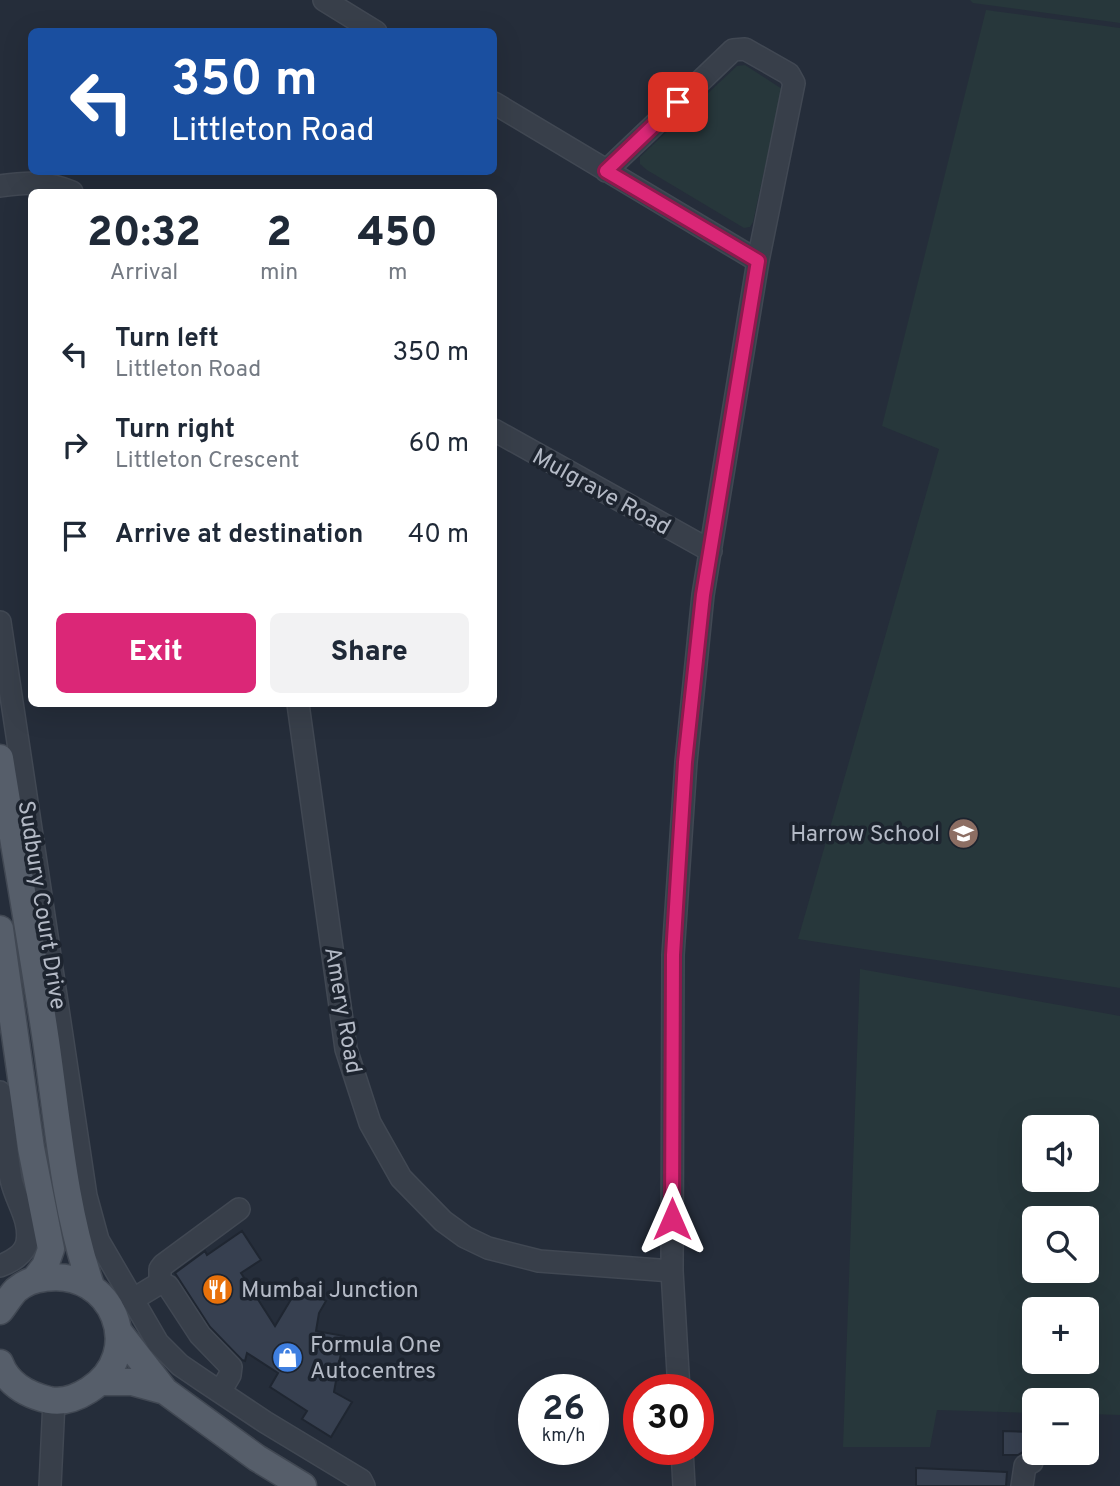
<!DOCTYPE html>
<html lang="en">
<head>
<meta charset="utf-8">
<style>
	body { margin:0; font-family:Overpass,sans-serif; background:#f2f2f3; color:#1f2937; height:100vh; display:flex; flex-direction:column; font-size:26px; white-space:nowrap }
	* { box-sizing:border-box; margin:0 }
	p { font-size:23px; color:#747a83 }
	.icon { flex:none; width:38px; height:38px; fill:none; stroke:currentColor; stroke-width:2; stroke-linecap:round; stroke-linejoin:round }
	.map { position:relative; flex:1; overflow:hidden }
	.details { position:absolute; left:28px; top:189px; width:469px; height:518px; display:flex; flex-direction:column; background:#fff; border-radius:10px; box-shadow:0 7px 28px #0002 }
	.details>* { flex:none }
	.top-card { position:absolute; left:28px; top:28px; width:469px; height:147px; border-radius:10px; box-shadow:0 7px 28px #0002; background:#1a4fa0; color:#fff; overflow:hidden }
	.buttons { position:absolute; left:1022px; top:1115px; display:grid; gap:14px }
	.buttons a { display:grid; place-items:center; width:77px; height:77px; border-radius:10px; background:#fff; box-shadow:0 7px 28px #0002; font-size:35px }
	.speed { position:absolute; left:518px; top:1374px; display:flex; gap:14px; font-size:35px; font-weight:700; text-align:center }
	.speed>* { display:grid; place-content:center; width:91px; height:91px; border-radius:50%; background:#fff; box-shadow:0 7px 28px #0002; line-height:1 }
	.speed small { font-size:18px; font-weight:400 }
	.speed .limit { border:10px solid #d22; background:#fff; color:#111 }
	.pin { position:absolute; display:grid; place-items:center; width:60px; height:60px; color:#fff; margin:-30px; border-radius:14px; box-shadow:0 4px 10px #0006 }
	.me { position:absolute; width:77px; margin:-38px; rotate:0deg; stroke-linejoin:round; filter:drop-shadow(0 0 5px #0008) }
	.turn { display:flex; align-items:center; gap:24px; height:147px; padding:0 28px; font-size:32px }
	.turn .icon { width:91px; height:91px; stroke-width:2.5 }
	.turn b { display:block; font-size:49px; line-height:60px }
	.eta { display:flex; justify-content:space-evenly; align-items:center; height:119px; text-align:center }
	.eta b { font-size:42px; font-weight:800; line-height:49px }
	.primary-button { display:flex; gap:14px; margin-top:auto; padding:14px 28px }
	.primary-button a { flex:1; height:80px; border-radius:10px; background:#db2777; color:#fff; font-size:28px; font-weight:800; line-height:80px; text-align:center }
	.primary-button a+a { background:#f2f2f3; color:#1f2937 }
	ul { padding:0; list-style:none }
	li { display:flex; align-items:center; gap:21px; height:91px; padding:0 28px }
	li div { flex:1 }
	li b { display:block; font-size:26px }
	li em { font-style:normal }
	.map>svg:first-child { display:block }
	.green { fill:#27373b; fill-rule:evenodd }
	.building { fill:#374050; stroke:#1f2631; stroke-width:2 }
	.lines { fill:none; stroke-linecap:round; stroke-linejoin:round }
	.minor-casing { stroke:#414853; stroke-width:24 }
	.major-casing { stroke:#414853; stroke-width:29 }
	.minor { stroke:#383f4a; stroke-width:21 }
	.major { stroke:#565e6a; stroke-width:26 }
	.route-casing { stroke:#8e194d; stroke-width:18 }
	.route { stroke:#db2777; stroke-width:12 }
	.labels { text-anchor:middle; stroke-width:7; stroke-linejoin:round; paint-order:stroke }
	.street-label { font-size:23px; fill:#b4bac6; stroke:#1d242f }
	.poi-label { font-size:23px; fill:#b4bac6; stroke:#1d242f; text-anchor:start }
</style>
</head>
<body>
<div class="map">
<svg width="1120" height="1486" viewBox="0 0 1120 1486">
	<rect width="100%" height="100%" fill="#252d3a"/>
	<path class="green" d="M 970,0 L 1120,0 L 1120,23 L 973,3 Z
		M 986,10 L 1120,28 L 1120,988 L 798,939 L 939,449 L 882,426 Z
		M 745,65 L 782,89 L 753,222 L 750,227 L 744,228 L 647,170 L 640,164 L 640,157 L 737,66 Z
		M 860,969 L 1120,1016 L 1120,1415 L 1087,1414 L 1087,1400 L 1034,1400 L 1034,1413 L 937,1410 L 930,1447 L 843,1447 ZM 1034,1127 L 1087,1127 L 1087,1180 L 1034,1180 ZM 1034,1218 L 1087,1218 L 1087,1270 L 1034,1270 ZM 1034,1309 L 1087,1309 L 1087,1362 L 1034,1362 Z"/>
	<path class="building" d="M 242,1231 L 261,1260 L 241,1273 L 275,1326 L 299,1286 L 326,1301 L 319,1313 L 316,1331 L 344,1336 L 334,1392 L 352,1402 L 331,1437 L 302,1419 L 307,1411 L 270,1387 L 278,1373 L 247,1353 L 245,1361 L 242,1360 L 210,1327 L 175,1273 L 205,1251 L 207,1255 Z
		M 1003,1431 L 1034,1432 L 1034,1449 L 1026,1450 L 1018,1455 L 1003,1455 Z
		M 916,1468 L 1007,1472 L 1006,1486 L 916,1486 Z"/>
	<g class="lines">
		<defs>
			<path id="minor" d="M 324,0 L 376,32
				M 494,103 L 758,261
				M 606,171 L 733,50 L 745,49 L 789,74 L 794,83 L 758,261 L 703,595 L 686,762 L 673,955 L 672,1271 L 679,1390
				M 0,186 C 26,182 47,181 72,192
				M 494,430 L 711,551
				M 0,622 L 86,1196 L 98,1240 L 158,1343 L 180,1365 L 202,1380 L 265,1422 L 361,1480 L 364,1486
				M 298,704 L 346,1049 L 370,1123 L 401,1178 L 443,1221 L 465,1237 L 488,1248 L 539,1261 L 672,1271
				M 0,1092 C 4,1121 6,1151 11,1179 C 15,1200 31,1219 27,1242 C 25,1254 11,1262 0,1266
				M 160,1283 L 160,1269 L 163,1265 L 239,1209
				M 132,1300 L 160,1283 L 168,1286 L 200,1335 L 231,1367 L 230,1375 L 220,1392
				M 682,1449 L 684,1486
				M 50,1486 L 54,1401
				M 1022,1486 L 1025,1466 L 1032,1462"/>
			<path id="major" d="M 0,758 C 15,852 32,947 46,1041 C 58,1124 64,1207 91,1286
				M 0,929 L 31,1148 L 51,1249 L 45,1266 L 35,1279
				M 0,1311 C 5,1305 10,1296 16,1290 C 24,1283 35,1279 45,1278 C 113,1268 147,1353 89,1390 C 78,1397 63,1403 49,1400 C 28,1395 8,1385 0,1363
				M 119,1332 L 165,1391 L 257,1458 L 303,1486
				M 101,1382 L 132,1382 L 165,1391"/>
		</defs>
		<use href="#minor" class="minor-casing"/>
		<use href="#major" class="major-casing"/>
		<use href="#minor" class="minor"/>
		<use href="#major" class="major"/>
	</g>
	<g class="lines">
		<defs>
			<path id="route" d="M 672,1219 L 673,955 L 685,762 L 703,595 L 758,261 L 606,171 L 678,102"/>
		</defs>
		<use href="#route" class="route-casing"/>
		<use href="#route" class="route"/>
	</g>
	<defs>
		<symbol id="school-disc" viewBox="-11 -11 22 22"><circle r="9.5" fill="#8d6e63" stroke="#1d242f"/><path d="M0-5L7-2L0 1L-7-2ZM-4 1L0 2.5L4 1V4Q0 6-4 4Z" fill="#fff"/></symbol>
		<symbol id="restaurant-disc" viewBox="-11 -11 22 22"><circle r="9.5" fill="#e8710a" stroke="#1d242f"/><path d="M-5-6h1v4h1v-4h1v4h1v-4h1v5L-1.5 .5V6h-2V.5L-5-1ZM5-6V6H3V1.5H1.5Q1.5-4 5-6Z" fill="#fff"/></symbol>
		<symbol id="shop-disc" viewBox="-11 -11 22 22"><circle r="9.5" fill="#3f7fe0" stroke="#1d242f"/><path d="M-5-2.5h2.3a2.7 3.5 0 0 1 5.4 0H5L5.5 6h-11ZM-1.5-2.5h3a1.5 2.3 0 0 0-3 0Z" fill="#fff"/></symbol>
	</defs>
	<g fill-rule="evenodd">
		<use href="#school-disc" x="946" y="816" width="35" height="35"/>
		<use href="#restaurant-disc" x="200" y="1272" width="35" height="35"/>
		<use href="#shop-disc" x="270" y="1340" width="35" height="35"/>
	</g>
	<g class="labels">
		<g class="street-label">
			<text transform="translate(602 491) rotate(29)" y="8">Mulgrave Road</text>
			<text transform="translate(43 905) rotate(81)" y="8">Sudbury Court Drive</text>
			<text transform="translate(344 1010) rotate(80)" y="8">Amery Road</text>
		</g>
		<g class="poi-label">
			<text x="940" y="841" text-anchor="end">Harrow School</text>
			<text x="241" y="1297">Mumbai Junction</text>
			<text x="310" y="1352">Formula One<tspan x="310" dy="26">Autocentres</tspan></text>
		</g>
	</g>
</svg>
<div class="buttons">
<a><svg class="icon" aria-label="sound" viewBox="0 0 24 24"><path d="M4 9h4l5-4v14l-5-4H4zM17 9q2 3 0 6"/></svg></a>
<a><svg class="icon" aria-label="search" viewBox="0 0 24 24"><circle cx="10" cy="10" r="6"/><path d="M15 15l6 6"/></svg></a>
<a>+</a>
<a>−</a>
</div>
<div class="speed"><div>26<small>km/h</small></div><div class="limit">30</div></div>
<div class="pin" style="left:678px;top:102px;background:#d93025"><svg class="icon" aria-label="arrive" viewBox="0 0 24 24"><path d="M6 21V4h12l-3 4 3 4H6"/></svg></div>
<svg class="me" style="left:672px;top:1219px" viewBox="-20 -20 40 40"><path d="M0-17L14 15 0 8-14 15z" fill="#db2777" stroke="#fff" stroke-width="4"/></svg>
<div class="top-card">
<div class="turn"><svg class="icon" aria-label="left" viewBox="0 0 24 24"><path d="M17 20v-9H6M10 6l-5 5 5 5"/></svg><div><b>350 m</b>Littleton Road</div></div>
</div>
<section class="details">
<div class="eta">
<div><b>20:32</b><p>Arrival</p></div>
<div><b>2</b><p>min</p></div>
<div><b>450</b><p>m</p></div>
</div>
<ul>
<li><svg class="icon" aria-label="left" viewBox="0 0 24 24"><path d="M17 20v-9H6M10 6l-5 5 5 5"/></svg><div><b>Turn left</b><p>Littleton Road</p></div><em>350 m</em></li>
<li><svg class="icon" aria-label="right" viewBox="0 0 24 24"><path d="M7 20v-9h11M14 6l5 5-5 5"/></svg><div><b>Turn right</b><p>Littleton Crescent</p></div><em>60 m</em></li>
<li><svg class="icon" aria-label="arrive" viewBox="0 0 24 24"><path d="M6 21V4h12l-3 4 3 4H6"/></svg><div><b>Arrive at destination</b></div><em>40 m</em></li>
</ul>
<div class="primary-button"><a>Exit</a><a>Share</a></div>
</section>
</div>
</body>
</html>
